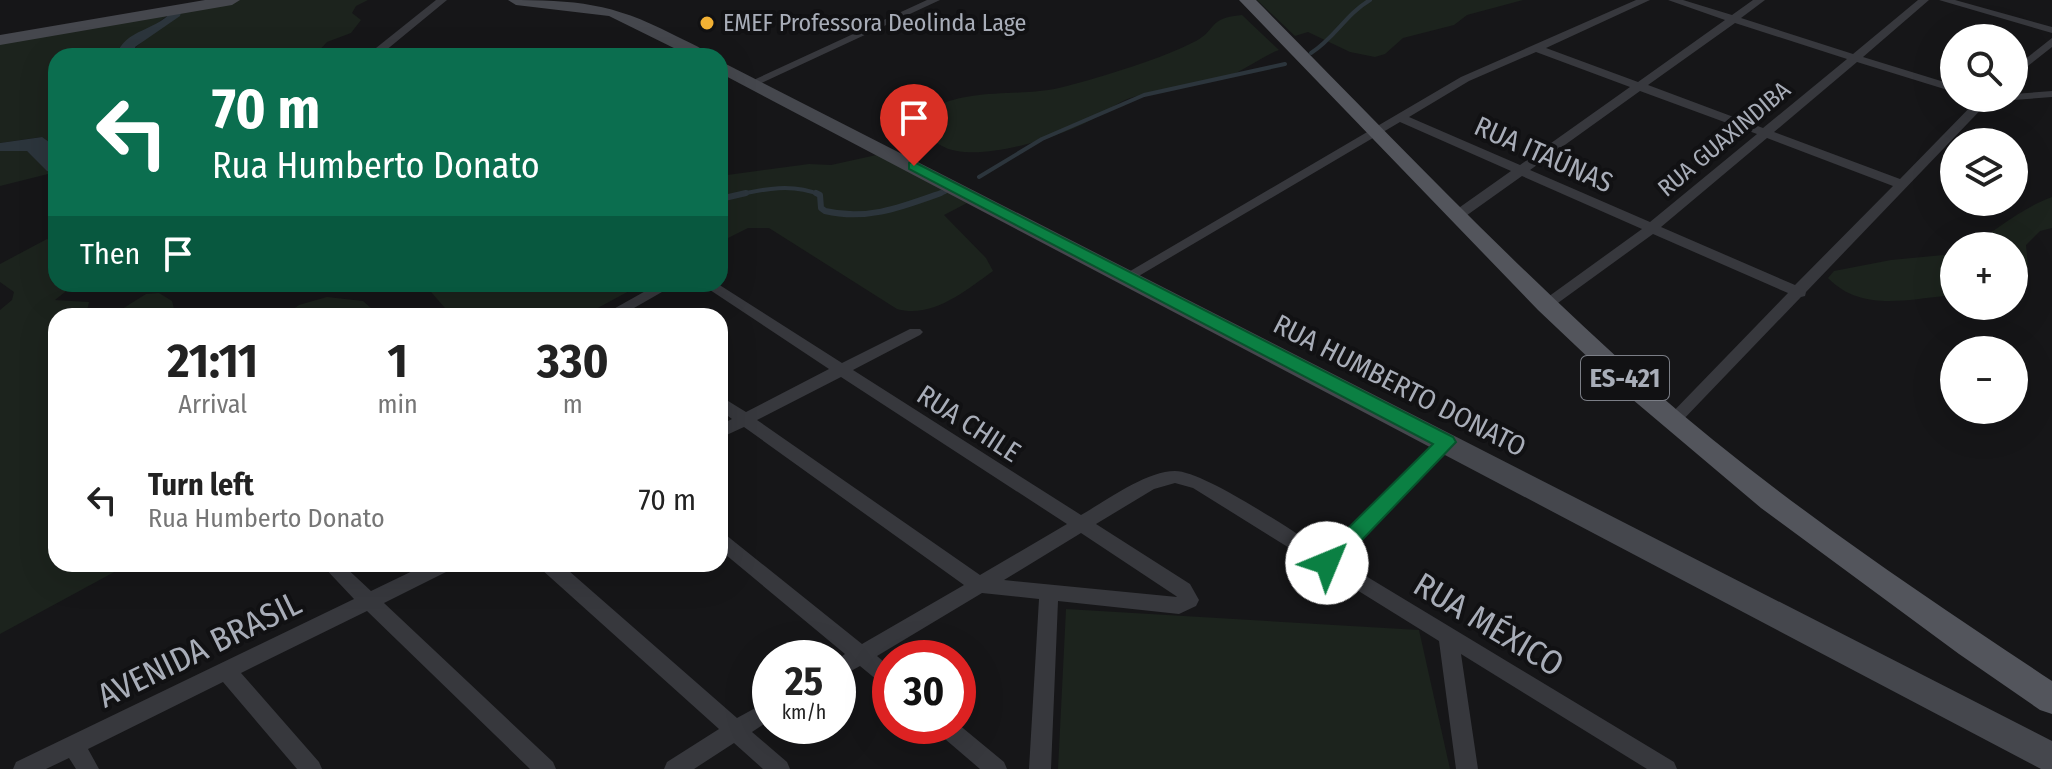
<!DOCTYPE html>
<html lang="en">
<head>
<meta charset="utf-8">
<style>
	body { margin:0; font-family:"Fira Sans Condensed",sans-serif; background:#f6f6f6; color:#222; height:100vh; display:flex; flex-direction:column; font-size:30px; white-space:nowrap }
	* { box-sizing:border-box; margin:0 }
	p { font-size:26px; color:#767676 }
	.icon { flex:none; width:44px; height:44px; fill:none; stroke:currentColor; stroke-width:2; stroke-linecap:round; stroke-linejoin:round }
	.map { position:relative; flex:1; overflow:hidden }
	.side { position:absolute; left:48px; top:308px; width:680px; height:264px; display:flex; flex-direction:column; background:#fff; border-radius:24px; box-shadow:0 8px 32px #0002 }
	.side>* { flex:none }
	.top-card { position:absolute; left:48px; top:48px; width:680px; height:244px; border-radius:24px; box-shadow:0 8px 32px #0002; background:#0b6e4f; color:#fff; overflow:hidden }
	.controls { position:absolute; left:1940px; top:24px; display:grid; gap:16px }
	.controls a { display:grid; place-items:center; width:88px; height:88px; border-radius:50%; background:#fff; box-shadow:0 8px 32px #0002; font-size:40px }
	.speed { position:absolute; left:752px; top:640px; display:flex; gap:16px; font-size:40px; font-weight:700; text-align:center }
	.speed>* { display:grid; place-content:center; width:104px; height:104px; border-radius:50%; background:#fff; box-shadow:0 8px 32px #0002; line-height:1 }
	.speed small { font-size:20px; font-weight:400 }
	.speed .limit { border:12px solid #d22; background:#fff; color:#111 }
	.pin { position:absolute; display:grid; place-items:center; width:68px; height:68px; color:#fff; margin:-82px -34px; border-radius:50% 50% 50% 0; rotate:-45deg; box-shadow:0 0 8px #0007 }
	.pin .icon { rotate:45deg }
	.me { position:absolute; width:88px; margin:-44px; rotate:45deg; stroke-linejoin:round; filter:drop-shadow(0 0 6px #0008) }
	.turn { display:flex; align-items:center; gap:28px; height:168px; padding:0 32px; font-size:36px }
	.turn .icon { width:104px; height:104px; stroke-width:2.5 }
	.turn b { display:block; font-size:56px; line-height:68px }
	.then { display:flex; align-items:center; height:76px; padding:0 32px; background:#0003; gap:16px; font-size:30px }
	.eta { display:flex; justify-content:space-evenly; align-items:center; height:136px; text-align:center }
	.eta b { font-size:48px; font-weight:700; line-height:56px }
	ul { padding:0; list-style:none }
	li { display:flex; align-items:center; gap:24px; height:112px; padding:0 32px }
	li div { flex:1 }
	li b { display:block; font-size:30px }
	li em { font-style:normal }
	.map>svg:first-child { display:block }
	.green { fill:#1c231d }
	.water { fill:#2c353c }
	.lines { fill:none; stroke-linecap:round; stroke-linejoin:round }
	.stream-far1 { stroke:#2c353c; stroke-width:4 }
	.stream { stroke:#2c353c; stroke-width:6 }
	.street { fill:#37383d; fill-rule:evenodd }
	.secondary { fill:#45474d; fill-rule:evenodd }
	.primary { fill:#53555c; fill-rule:evenodd }
	.route { fill:#0b8043; stroke:#07532c; stroke-width:2 }
	.poi-dot { fill:#f2b134; stroke:#111113; stroke-width:3 }
	.labels { text-anchor:middle; stroke-width:8; stroke-linejoin:round; paint-order:stroke }
	.far-poi-label { font-size:24px; fill:#a8adb8; stroke:#111113; text-anchor:start }
	.far-street-label { font-size:24px; fill:#a8adb8; stroke:#111113 }
	.shield { fill:#111113; stroke:#7b7e86; stroke-width:2 }
	.shield-label { font-size:26px; font-weight:bold; fill:#a8adb8 }
	.street-label { font-size:28px; fill:#a8adb8; stroke:#111113 }
	.near-street-label { font-size:34px; fill:#a8adb8; stroke:#111113 }
</style>
</head>
<body>
<div class="map">
<svg width="2052" height="769" viewBox="0 0 2052 769">
	<rect width="100%" height="100%" fill="#161618"/>
	<path class="green" d="M 219,0 L 368,0 L 356,6 L 352,13 L 361,20 L 351,33 L 327,42 L 314,56 L 137,54 L 135,48 L 183,6 Z
		M 1257,0 L 1523,0 L 1467,15 L 1454,25 L 1403,38 L 1385,54 L 1375,57 L 1350,52 L 1308,32 L 1295,36 Z
		M 174,8 C 168,19 131,40 117,50 L 116,56 L 56,56 L 56,147 L 41,137 L 0,143 L 0,41 Z
		M 1242,15 L 1279,50 C 1260,57 1245,71 1225,77 C 1194,87 1161,88 1130,98 C 1116,103 1106,112 1093,119 C 1060,137 976,165 942,146 C 926,137 924,127 928,111 C 970,85 1022,99 1067,86 C 1105,76 1161,59 1196,41 C 1218,29 1207,18 1242,15 Z
		M 19,150 L 27,151 L 52,173 L 0,186 L 0,151 Z
		M 881,154 L 969,202 L 944,215 L 986,258 L 993,271 C 965,291 932,319 897,309 L 769,228 L 748,228 L 720,242 L 720,176 L 809,164 L 831,165 Z
		M 2052,197 L 2052,228 L 2040,231 L 2026,245 L 2028,266 L 2014,277 L 2014,246 L 1972,246 C 1998,228 2022,208 2052,197 Z
		M 47,239 L 56,245 L 56,284 L 75,284 L 55,300 L 89,302 L 86,316 L 56,316 L 56,564 L 129,564 L 0,634 L 0,310 L 12,300 L 14,292 L 0,282 L 0,264 Z
		M 1954,254 L 1954,294 L 1945,296 C 1904,300 1860,311 1828,278 L 1834,271 L 1891,260 Z
		M 424,284 L 642,284 L 583,316 L 452,316 Z
		M 159,293 L 172,301 L 176,316 L 111,316 L 146,294 Z
		M 327,297 L 363,301 L 380,316 L 284,316 L 299,305 Z
		M 1066,609 L 1419,630 L 1450,769 L 1058,769 Z"/>
	<path class="water" d="M 183,6 L 180,16 L 135,47 L 138,56 L 117,56 C 122,29 162,30 174,8 Z
		M 42,137 L 56,147 L 56,173 L 47,171 L 27,151 L 0,151 L 0,143 Z"/>
	<g class="lines">
		<path class="stream-far1" d="M 1311,53 C 1334,39 1346,14 1370,0
			M 979,177 L 1042,139 L 1144,95 L 1285,64
			M 737,195 C 764,189 793,183 820,195
			M 935,195 L 945,192"/>
		<path class="stream" d="M 816,193 L 820,195 L 821,208 L 825,211 C 867,221 902,207 941,193
			M 720,199 L 746,193"/>
		<path class="street" d="M 436,0 L 447,0 L 379,56 L 366,56 Z
			M 927,0 L 940,0 L 757,85 L 747,83 Z
			M 1636,0 L 1650,0 L 1546,48 L 1638,82 L 1725,20 L 1668,0 L 1683,0 L 1732,15 L 1753,0 L 1765,0 L 1741,18 L 1853,54 L 1918,0 L 1929,0 L 1863,57 L 1954,85 L 1954,92 L 1857,62 L 1774,132 L 1900,179 L 1979,98 L 1992,98 L 1806,292 L 1805,296 L 1801,297 L 1679,424 L 1673,426 L 1665,420 L 1788,293 L 1653,234 L 1551,308 L 1541,308 L 1539,305 L 1541,302 L 1642,229 L 1522,176 L 1463,218 L 1453,218 L 1453,212 L 1511,171 L 1400,122 L 1132,280 L 1122,280 L 1120,277 L 1461,77 ZM 1735,23 L 1847,59 L 1763,128 L 1648,85 ZM 1536,52 L 1630,87 L 1520,165 L 1409,117 L 1469,81 ZM 1640,91 L 1757,134 L 1650,222 L 1530,170 ZM 1767,138 L 1893,186 L 1795,285 L 1661,227 Z
			M 1939,0 L 1955,0 L 2052,27 L 2052,33 Z
			M 2052,38 L 2052,47 L 2014,77 L 2014,68 Z
			M 2052,91 L 2052,97 L 2014,100 L 2009,98 L 2014,98 L 2014,94 Z
			M 658,284 L 676,284 L 620,316 L 601,316 Z
			M 701,284 L 718,284 L 842,363 L 910,329 L 920,329 L 923,332 L 920,335 L 853,370 L 1081,515 C 1106,501 1146,471 1175,471 C 1205,471 1296,534 1326,552 L 1440,438 L 1452,438 L 1454,442 L 1452,446 L 1341,561 L 1674,762 L 1677,769 L 1647,769 L 1461,654 L 1478,769 L 1456,769 L 1439,641 L 1193,488 L 1175,483 L 1154,489 L 1096,524 L 1190,584 L 1199,600 L 1196,606 L 1179,614 L 1058,601 L 1051,769 L 1029,769 L 1039,599 L 982,593 L 877,656 L 890,667 L 890,688 L 883,685 L 860,666 L 838,678 L 838,659 L 845,654 L 720,550 L 720,533 L 726,535 L 862,644 L 964,585 L 744,427 L 720,438 L 720,425 L 732,419 L 720,410 L 720,396 L 746,412 L 829,369 ZM 841,377 L 1067,524 L 980,575 L 757,420 ZM 1081,533 L 1176,596 L 1177,597 L 1004,580 Z
			M 321,564 L 342,564 L 371,591 L 427,564 L 454,564 L 452,569 L 384,603 L 553,762 L 556,769 L 530,769 L 367,611 L 241,673 L 319,762 L 322,769 L 297,769 L 223,682 L 88,749 L 99,769 L 76,769 L 69,758 L 46,769 L 13,769 L 16,762 L 354,599 Z
			M 539,564 L 561,564 L 737,718 L 770,700 L 770,720 L 752,732 L 787,762 L 790,769 L 763,769 L 734,743 L 694,769 L 664,769 L 667,762 L 719,729 L 541,569 Z
			M 958,724 L 1004,762 L 1007,769 L 980,769 L 938,733 L 934,726 L 958,726 Z"/>
		<path class="secondary" d="M 205,0 L 240,0 L 232,5 L 0,45 L 0,35 Z
			M 508,0 C 576,0 612,3 672,34 C 685,41 701,46 710,56 L 690,56 L 609,16 L 516,5 Z
			M 720,61 L 2052,741 L 2052,769 L 2041,769 L 720,73 Z"/>
		<path class="primary" d="M 1239,0 L 1256,0 C 1385,130 1511,264 1648,385 C 1773,495 1913,589 2052,681 L 2052,714 L 2040,710 L 1959,654 L 1761,508 L 1632,399 L 1538,310 Z"/>
	</g>
	<path class="route" d="M 914,162 L 1453,437 L 1456,442 L 1334,569 L 1327,571 L 1319,569 L 1316,563 L 1319,557 L 1433,444 L 909,169 L 909,163 Z"/>
	<circle class="poi-dot" cx="707" cy="23" r="8"/>
	<g class="labels">
		<g class="far-poi-label">
			<text x="723" y="31">EMEF Professora Deolinda Lage</text>
		</g>
		<g class="far-street-label">
			<text transform="translate(1724 139) rotate(-40)" y="8">RUA GUAXINDIBA</text>
		</g>
		<rect class="shield" x="1581" y="356" width="88" height="44" rx="6"/>
		<g class="shield-label">
			<text x="1625" y="387">ES-421</text>
		</g>
		<g class="street-label">
			<text transform="translate(1544 154) rotate(24)" y="10">RUA ITAÚNAS</text>
			<text transform="translate(1400 385) rotate(27)" y="10">RUA HUMBERTO DONATO</text>
			<text transform="translate(969 423) rotate(33)" y="10">RUA CHILE</text>
		</g>
		<g class="near-street-label">
			<text transform="translate(1489 624) rotate(31)" y="12">RUA MÉXICO</text>
			<text transform="translate(199 649) rotate(-26)" y="12">AVENIDA BRASIL</text>
		</g>
	</g>
</svg>
<div class="controls">
<a><svg class="icon" aria-label="search" viewBox="0 0 24 24"><circle cx="10" cy="10" r="6"/><path d="M15 15l6 6"/></svg></a>
<a><svg class="icon" aria-label="layers" viewBox="0 0 24 24"><path d="M12 4l9 5-9 5-9-5zM3 14l9 5 9-5"/></svg></a>
<a>+</a>
<a>−</a>
</div>
<div class="speed"><div>25<small>km/h</small></div><div class="limit">30</div></div>
<div class="pin" style="left:914px;top:166px;background:#d93025"><svg class="icon" aria-label="arrive" viewBox="0 0 24 24"><path d="M6 21V4h12l-3 4 3 4H6"/></svg></div>
<svg class="me" style="left:1327px;top:563px" viewBox="-20 -20 40 40"><circle r="19" fill="#fff"/><path d="M0-13L10 11 0 6-10 11z" fill="#0b8043"/></svg>
<div class="top-card">
<div class="turn"><svg class="icon" aria-label="left" viewBox="0 0 24 24"><path d="M17 20v-9H6M10 6l-5 5 5 5"/></svg><div><b>70 m</b>Rua Humberto Donato</div></div>
<div class="then">Then<svg class="icon" aria-label="arrive" viewBox="0 0 24 24"><path d="M6 21V4h12l-3 4 3 4H6"/></svg></div>
</div>
<section class="side">
<div class="eta">
<div><b>21:11</b><p>Arrival</p></div>
<div><b>1</b><p>min</p></div>
<div><b>330</b><p>m</p></div>
</div>
<ul>
<li><svg class="icon" aria-label="left" viewBox="0 0 24 24"><path d="M17 20v-9H6M10 6l-5 5 5 5"/></svg><div><b>Turn left</b><p>Rua Humberto Donato</p></div><em>70 m</em></li>
</ul>
</section>
</div>
</body>
</html>
